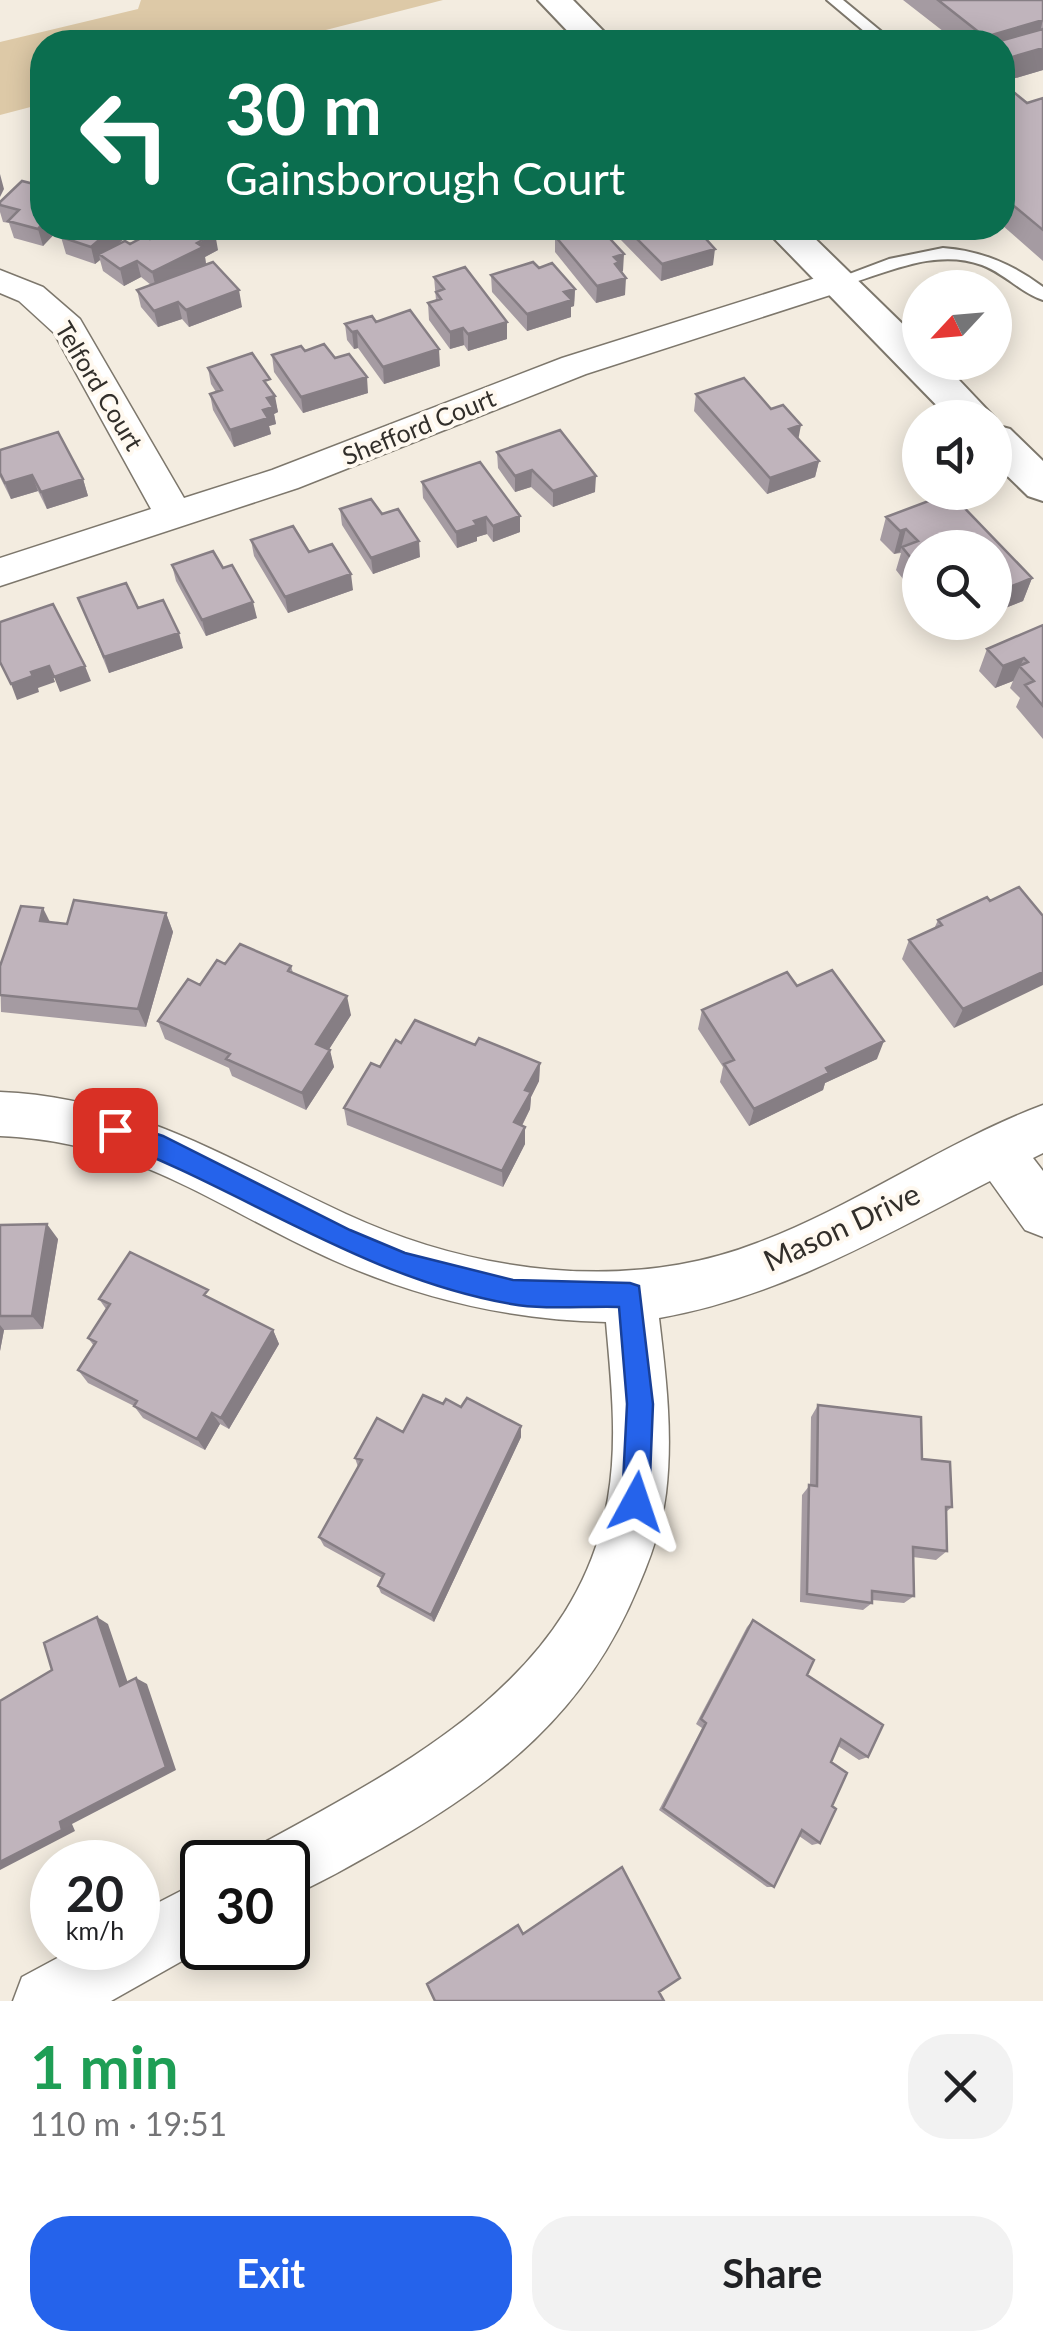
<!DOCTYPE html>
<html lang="en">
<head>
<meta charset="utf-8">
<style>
	body { margin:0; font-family:Lato,sans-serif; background:#f2f2f2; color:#202124; height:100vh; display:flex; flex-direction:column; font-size:38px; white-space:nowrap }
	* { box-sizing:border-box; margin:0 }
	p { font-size:32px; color:#757577 }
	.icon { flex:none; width:55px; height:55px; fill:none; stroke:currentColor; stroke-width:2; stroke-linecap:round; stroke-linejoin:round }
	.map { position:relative; height:2001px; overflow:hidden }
	.panel { display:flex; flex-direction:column; background:#fff; flex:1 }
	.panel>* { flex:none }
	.guide { position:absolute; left:30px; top:30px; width:985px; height:210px; border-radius:40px; box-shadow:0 5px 25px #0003; background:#0b6e4f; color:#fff; overflow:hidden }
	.needle { width:65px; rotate:244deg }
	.controls { position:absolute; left:902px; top:270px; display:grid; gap:20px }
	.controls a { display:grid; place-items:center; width:110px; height:110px; border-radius:50%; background:#fff; box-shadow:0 5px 25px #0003; font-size:50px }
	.speed { position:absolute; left:30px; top:1840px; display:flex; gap:20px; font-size:50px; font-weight:700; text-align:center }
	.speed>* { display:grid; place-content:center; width:130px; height:130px; border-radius:50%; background:#fff; box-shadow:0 5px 25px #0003; line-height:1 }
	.speed small { font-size:25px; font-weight:400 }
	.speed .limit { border:5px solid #111; border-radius:15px; background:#fff; color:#111 }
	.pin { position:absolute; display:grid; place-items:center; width:85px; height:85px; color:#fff; margin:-42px; border-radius:20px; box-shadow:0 5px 15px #0006 }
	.me { position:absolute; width:110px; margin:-55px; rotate:5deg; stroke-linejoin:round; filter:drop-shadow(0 0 8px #0008) }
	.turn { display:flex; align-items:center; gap:35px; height:210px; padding:0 30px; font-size:45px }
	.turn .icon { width:130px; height:130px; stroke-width:2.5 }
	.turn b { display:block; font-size:70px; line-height:85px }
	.round { display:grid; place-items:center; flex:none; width:105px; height:105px; border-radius:40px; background:#f2f2f2 }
	.overview { display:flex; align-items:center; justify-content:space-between; height:170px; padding:0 30px }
	h1 { font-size:60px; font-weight:700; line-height:75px; color:#1e9e55 }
	.cta { display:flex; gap:20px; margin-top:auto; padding:20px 30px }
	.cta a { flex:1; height:115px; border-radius:40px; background:#2563eb; color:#fff; font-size:40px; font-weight:700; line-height:115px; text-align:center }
	.cta a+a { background:#f2f2f2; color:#202124 }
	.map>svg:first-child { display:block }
	.green { fill:#ddc9a7 }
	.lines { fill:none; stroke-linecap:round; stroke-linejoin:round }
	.service-casing { stroke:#7d776c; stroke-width:4 }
	.minor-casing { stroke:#7d776c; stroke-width:3 }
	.tertiary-casing { stroke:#7d776c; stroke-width:4 }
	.service { fill:#fff; fill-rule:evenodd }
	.minor { fill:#fff; fill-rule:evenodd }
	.tertiary { fill:#fff; fill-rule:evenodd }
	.wall { fill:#a59ba2 }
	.shaded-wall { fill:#867e84 }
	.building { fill:#c0b4bc; stroke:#867e84; stroke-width:2.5 }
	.route { fill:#2563eb; stroke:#184099; stroke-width:2.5 }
	.labels { text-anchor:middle; stroke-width:8; stroke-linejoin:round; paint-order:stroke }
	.far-street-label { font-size:25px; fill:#322f2b; stroke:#fff9f0 }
	.street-label { font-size:30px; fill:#322f2b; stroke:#fff9f0 }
</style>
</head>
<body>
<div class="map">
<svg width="1043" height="2001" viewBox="0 0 1043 2001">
	<rect width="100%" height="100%" fill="#f3ece0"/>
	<path class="green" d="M 141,0 L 443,0 L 279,42 L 42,42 L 42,104 L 0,115 L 0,42 L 138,9 Z"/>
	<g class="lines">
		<defs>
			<path id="service" d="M 827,0 L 843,0 L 894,42 L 877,42 Z
				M 943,248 C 982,251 1012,264 1043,287 L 1043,300 C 1021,293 1004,273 982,265 C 933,247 884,275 837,287 L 828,282 L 889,259 Z"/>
			<path id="minor" d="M 0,270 L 43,287 L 80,319 L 184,498 L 272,470 L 562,358 L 825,275 L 837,272 L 849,275 L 854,282 L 849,289 L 586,374 L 298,488 L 0,586 L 0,558 L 151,509 L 54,333 L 19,301 L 0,293 Z
				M 0,1092 C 132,1097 229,1160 346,1214 C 471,1272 625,1294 757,1243 C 856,1206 944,1142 1043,1105 L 1043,1153 L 1033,1158 L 1043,1171 L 1043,1237 L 1025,1230 L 990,1181 C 883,1236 779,1297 659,1318 C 666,1376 673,1435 666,1493 C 662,1526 651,1557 638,1587 C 586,1713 498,1782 382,1848 C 351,1865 321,1883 288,1897 L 288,1862 L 257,1862 L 265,1842 C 408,1764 579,1676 608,1498 C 618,1440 611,1380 606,1322 C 510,1320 421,1299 333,1260 C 213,1206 139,1142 0,1136 Z
				M 202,1880 L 205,1948 L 111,2001 L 13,2001 L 22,1977 L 76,1948 L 138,1948 L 138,1913 Z"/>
			<path id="tertiary" d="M 538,0 L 573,0 L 614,42 L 578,42 Z
				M 764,228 L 804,228 L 920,341 L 920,362 L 942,362 L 995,418 L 949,418 Z
				M 995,425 L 1010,429 L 1043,461 L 1043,501 L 1028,496 L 995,464 Z"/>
		</defs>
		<use href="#service" class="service-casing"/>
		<use href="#minor" class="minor-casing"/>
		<use href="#tertiary" class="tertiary-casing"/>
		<use href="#service" class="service"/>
		<use href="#minor" class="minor"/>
		<use href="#tertiary" class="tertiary"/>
	</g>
	<path class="wall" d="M 903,0 L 1043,0 L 1043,70 L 1002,82 L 1002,42 L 957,42 Z
		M 1002,87 L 1027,103 L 1043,98 L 1043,261 L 1002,225 Z
		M 22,181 L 42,228 L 60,228 L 43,246 L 14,238 L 9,223 L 3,222 L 0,212 L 0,202 Z
		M 72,228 L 134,228 L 134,230 L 117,245 L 150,239 L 188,237 L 218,250 L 205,257 L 206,264 L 242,307 L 189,327 L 182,319 L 158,327 L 141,307 L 137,290 L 151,285 L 141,277 L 124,286 L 103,271 L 100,260 L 95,264 L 66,254 L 61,237 Z
		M 620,228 L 696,228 L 713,265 L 661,281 L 620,239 Z
		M 555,236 L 623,271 L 621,272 L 625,295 L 596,303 L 555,252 Z
		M 539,268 L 575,289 L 574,306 L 571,307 L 571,317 L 527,331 L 492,292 L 491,275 Z
		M 434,277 L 507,322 L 507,339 L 468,351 L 464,345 L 450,349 L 429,320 L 428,303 L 436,300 Z
		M 376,322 L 440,366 L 384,384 L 358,348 L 354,349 L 347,340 L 345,324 Z
		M 305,351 L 335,358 L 368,393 L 303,413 L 274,372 L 272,355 Z
		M 208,368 L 273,392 L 278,412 L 274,414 L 276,424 L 269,426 L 271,434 L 234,447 L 213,410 L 210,394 L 216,392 L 211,384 Z
		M 696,394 L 798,439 L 819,461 L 815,477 L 767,494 L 694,411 Z
		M 0,450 L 83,479 L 88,496 L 47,509 L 38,491 L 11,499 L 0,477 Z
		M 497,452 L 595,492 L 553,507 L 531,487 L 515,492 L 498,468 Z
		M 422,482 L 520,516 L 520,532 L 493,542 L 487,534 L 477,537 L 477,541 L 457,548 L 423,498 Z
		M 950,493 L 1032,578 L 1023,601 L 995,612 L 995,548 L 920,548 L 920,611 L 915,605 L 917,597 L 896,570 L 901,553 L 894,554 L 880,540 L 886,517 Z
		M 340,509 L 382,514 L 420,557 L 373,574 L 342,525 Z
		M 251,540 L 309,552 L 353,590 L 288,613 L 254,556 Z
		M 172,565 L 223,568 L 257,618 L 206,636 L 176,581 Z
		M 78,598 L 138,608 L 183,648 L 109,673 Z
		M 1043,625 L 1043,739 L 1016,707 L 1020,698 L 1010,688 L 1013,681 L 995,688 L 979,671 L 987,649 Z
		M 990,901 L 1043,916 L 954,1028 L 902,959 L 909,940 L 934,929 L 938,920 Z
		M 166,913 L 173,932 L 146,1027 L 1,1012 L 0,966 L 50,922 L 67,924 Z
		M 225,964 L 291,966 L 293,973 L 351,1015 L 329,1049 L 334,1067 L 306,1110 L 232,1076 L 229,1068 L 165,1039 L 158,1021 Z
		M 797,986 L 877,1059 L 825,1083 L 823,1090 L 749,1126 L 720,1082 L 723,1067 L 698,1029 L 702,1010 Z
		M 401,1043 L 475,1045 L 540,1063 L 539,1081 L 531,1097 L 530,1109 L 522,1126 L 525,1127 L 525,1144 L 503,1187 L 347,1125 L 344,1108 Z
		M 0,1225 L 58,1239 L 43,1329 L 4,1330 L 0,1351 Z
		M 99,1299 L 213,1300 L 273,1330 L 279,1344 L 229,1429 L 220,1424 L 205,1450 L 143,1418 L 134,1406 L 88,1383 L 78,1370 L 94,1346 L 88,1338 L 106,1309 Z
		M 443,1404 L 461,1407 L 521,1426 L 521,1437 L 434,1622 L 381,1593 L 378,1586 L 382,1578 L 324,1546 L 319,1537 L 358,1467 L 355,1458 L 403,1432 Z
		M 818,1405 L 922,1459 L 952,1507 L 946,1512 L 947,1551 L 936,1560 L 913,1557 L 914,1596 L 904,1603 L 872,1600 L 872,1603 L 863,1610 L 800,1602 L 802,1495 L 810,1485 L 811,1417 Z
		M 753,1620 L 807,1675 L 868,1757 L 859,1760 L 838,1746 L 831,1762 L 832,1806 L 820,1843 L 812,1845 L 799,1836 L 774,1887 L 767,1887 L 659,1810 L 702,1728 L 696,1724 L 747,1627 Z"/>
	<path class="shaded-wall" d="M 1043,20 L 1037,43 L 983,42 L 985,37 Z
		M 1043,48 L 1043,70 L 1002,82 L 1002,60 Z
		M 0,174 L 4,189 L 0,197 Z
		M 42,224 L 42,228 L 60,228 L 43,246 L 38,229 Z
		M 113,228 L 134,228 L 134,230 L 103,257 L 99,254 L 100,260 L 95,264 L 91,247 Z
		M 215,233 L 218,250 L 205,257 L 206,264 L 156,288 L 152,272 Z
		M 715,249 L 713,265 L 661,281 L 662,264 Z
		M 624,254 L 623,271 L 619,273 L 618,279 L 614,257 Z
		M 137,261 L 141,277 L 124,286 L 120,269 Z
		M 626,278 L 625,295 L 596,303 L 597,286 Z
		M 575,289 L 574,306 L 571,307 L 571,317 L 527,331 L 527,314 L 564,292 Z
		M 239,290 L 242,307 L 189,327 L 186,310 Z
		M 178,302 L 182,319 L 158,327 L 154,311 Z
		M 507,322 L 507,339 L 468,351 L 468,334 Z
		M 463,328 L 464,345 L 450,349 L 450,332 Z
		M 357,331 L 358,348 L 354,349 L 352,332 Z
		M 439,349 L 440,366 L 384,384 L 383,367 Z
		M 367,377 L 368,393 L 303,413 L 301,397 Z
		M 275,396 L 278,412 L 274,414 L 276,424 L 269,426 L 271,434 L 234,447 L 230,430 L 263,410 L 267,398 Z
		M 801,425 L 798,441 L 789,429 Z
		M 819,461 L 815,477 L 767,494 L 770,478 Z
		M 532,470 L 531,487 L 515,492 L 515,476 Z
		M 32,475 L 38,491 L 11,499 L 5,483 Z
		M 596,476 L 595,492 L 553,507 L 553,491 Z
		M 83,479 L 88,496 L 47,509 L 41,492 Z
		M 520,516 L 520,532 L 493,542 L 493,526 Z
		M 486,517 L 487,534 L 477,537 L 477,541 L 457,548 L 456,532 L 474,521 Z
		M 906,529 L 900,552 L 894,554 L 900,531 Z
		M 419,541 L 420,557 L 373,574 L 371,558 Z
		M 351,574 L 353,590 L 288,613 L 285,597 Z
		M 1032,578 L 1023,601 L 995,612 L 995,593 Z
		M 253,602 L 257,618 L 206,636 L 202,620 Z
		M 179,633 L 183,648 L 109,673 L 104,657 Z
		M 1024,658 L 1013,681 L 995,688 L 1003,666 Z
		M 49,666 L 55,682 L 38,688 L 39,692 L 17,700 L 11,684 L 31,672 Z
		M 85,666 L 91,681 L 60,692 L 54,677 Z
		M 43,908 L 53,928 L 40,921 Z
		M 166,913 L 173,932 L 146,1027 L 138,1009 Z
		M 1043,972 L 1043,985 L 954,1028 L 963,1009 Z
		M 347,996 L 351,1015 L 321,1062 L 316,1044 Z
		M 884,1041 L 877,1059 L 825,1083 L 823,1090 L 749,1126 L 754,1109 L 826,1068 Z
		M 330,1050 L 334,1067 L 306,1110 L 302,1093 Z
		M 540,1063 L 539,1081 L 531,1097 L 530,1109 L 515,1139 L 514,1122 L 525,1090 Z
		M 525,1127 L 525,1144 L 503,1187 L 502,1171 Z
		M 47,1224 L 58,1239 L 43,1329 L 32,1316 Z
		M 0,1325 L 4,1330 L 0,1351 Z
		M 273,1330 L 279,1344 L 229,1429 L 221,1418 Z
		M 212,1413 L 220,1424 L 205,1450 L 197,1439 Z
		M 521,1426 L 521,1437 L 434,1622 L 431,1615 Z
		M 97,1617 L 108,1624 L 131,1692 L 120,1686 Z
		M 136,1678 L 147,1684 L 176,1770 L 72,1824 L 75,1831 L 0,1870 L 0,1862 L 60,1822 Z"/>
	<path class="building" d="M 938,0 L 1043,0 L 1043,20 L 985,37 Z
		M 1043,29 L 1043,48 L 1002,60 L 1002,42 L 996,42 Z
		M 1006,86 L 1027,103 L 1043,98 L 1043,230 L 1002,196 L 1002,87 Z
		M 42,175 L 42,224 L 38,229 L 8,221 L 19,210 L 0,205 L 0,202 L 22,181 L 34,184 Z
		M 72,228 L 113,228 L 91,247 L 61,237 Z
		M 172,228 L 188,237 L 206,228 L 215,233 L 197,243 L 203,247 L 152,272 L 137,261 L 120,269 L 99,254 L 125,241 L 130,244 L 145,236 L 150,239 Z
		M 584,228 L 600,228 L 624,254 L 614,257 L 619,262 L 615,264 L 626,278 L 597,286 L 555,236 Z
		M 626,228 L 696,228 L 715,249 L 662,264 Z
		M 213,262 L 239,290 L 186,310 L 178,302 L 154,311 L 137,290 Z
		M 533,262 L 539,268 L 552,263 L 575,289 L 564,292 L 572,300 L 527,314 L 491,275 Z
		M 465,267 L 507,322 L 468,334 L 463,328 L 450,332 L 428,303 L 441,299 L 436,292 L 444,289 L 434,277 Z
		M 410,310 L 439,349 L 383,367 L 357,331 L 352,332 L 345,324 L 372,316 L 376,322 Z
		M 324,344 L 335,358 L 349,354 L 367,377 L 301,397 L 272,355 L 301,346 L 305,351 Z
		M 252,353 L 270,379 L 264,381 L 275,396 L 267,398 L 273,407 L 263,410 L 268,418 L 230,430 L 210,394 L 222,390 L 208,368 Z
		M 744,378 L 771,409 L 783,405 L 801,425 L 789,429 L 819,461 L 770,478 L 696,394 Z
		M 560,430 L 596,476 L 553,491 L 532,470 L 515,476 L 497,452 Z
		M 58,432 L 83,479 L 41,492 L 32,475 L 5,483 L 0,473 L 0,450 Z
		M 480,462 L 520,516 L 493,526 L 486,517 L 474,521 L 477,525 L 456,532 L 422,482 Z
		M 950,493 L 1032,578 L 995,593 L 995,548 L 920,548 L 920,569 L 902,547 L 918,541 L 906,529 L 900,531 L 886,517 Z
		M 371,499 L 382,514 L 398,509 L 419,541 L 371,558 L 340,509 Z
		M 293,526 L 309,552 L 332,544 L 351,574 L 285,597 L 251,540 Z
		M 213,551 L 223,568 L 232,565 L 253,602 L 202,620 L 172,565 Z
		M 126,583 L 138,608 L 163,600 L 179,633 L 104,657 L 78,598 Z
		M 53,604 L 85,666 L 54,677 L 49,666 L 31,672 L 33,676 L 11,684 L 0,662 L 0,622 Z
		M 1043,625 L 1043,706 L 1025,685 L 1034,681 L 1019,666 L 1028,662 L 1024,658 L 1003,666 L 987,649 Z
		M 1019,887 L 1043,916 L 1043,972 L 963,1009 L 909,940 L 942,925 L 938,920 L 987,897 L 990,901 Z
		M 74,900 L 166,913 L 138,1009 L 0,995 L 0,966 L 21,906 L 43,908 L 40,921 L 67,924 Z
		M 240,944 L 291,966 L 288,971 L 347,996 L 316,1044 L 330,1050 L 302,1093 L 226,1059 L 230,1054 L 158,1021 L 188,979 L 200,985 L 217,960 L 225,964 Z
		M 832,970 L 884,1041 L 826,1068 L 829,1073 L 754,1109 L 724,1064 L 734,1060 L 702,1010 L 787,972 L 797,986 Z
		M 415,1020 L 475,1045 L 479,1038 L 540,1063 L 525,1090 L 531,1092 L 514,1122 L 525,1127 L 502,1171 L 344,1108 L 371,1063 L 380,1067 L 396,1040 L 401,1043 Z
		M 47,1224 L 32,1316 L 0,1316 L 0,1225 Z
		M 130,1252 L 208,1290 L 204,1295 L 273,1330 L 221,1418 L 212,1413 L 197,1439 L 134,1406 L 137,1401 L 78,1370 L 96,1342 L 88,1338 L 110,1304 L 99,1299 Z
		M 423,1395 L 443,1404 L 446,1399 L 461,1407 L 467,1398 L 521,1426 L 431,1615 L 378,1586 L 384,1574 L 319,1537 L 362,1460 L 355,1458 L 377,1418 L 403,1432 Z
		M 818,1405 L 921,1417 L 922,1459 L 950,1462 L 952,1507 L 946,1507 L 947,1551 L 913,1547 L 914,1596 L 872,1591 L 872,1603 L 807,1594 L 809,1485 L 817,1486 Z
		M 97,1617 L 120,1686 L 136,1678 L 166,1767 L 60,1822 L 62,1830 L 0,1862 L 0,1701 L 52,1670 L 44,1643 Z
		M 753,1620 L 814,1660 L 807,1675 L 883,1725 L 868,1757 L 841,1739 L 831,1762 L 847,1773 L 832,1806 L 836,1809 L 820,1843 L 802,1830 L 774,1887 L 663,1808 L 706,1723 L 701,1719 Z
		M 622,1867 L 680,1978 L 659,1992 L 664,2001 L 435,2001 L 427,1984 L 518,1925 L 523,1934 Z"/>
	<path class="route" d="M 115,1120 L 163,1136 L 350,1230 L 405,1253 L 513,1280 L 630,1283 L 639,1286 L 653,1404 L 649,1502 L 645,1512 L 636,1516 L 626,1512 L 622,1502 L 627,1404 L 619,1307 C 584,1306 545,1310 511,1304 C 363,1278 244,1190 106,1138 L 103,1130 L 106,1123 Z"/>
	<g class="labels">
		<g class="far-street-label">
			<text transform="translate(99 386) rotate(59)" y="9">Telford Court</text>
			<text transform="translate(419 427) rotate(-22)" y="9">Shefford Court</text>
		</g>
		<g class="street-label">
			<text transform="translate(842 1228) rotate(-25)" y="10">Mason Drive</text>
		</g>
	</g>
</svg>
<div class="controls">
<a><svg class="needle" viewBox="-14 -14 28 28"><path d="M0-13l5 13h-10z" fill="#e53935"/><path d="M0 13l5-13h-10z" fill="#757577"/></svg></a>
<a><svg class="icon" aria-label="sound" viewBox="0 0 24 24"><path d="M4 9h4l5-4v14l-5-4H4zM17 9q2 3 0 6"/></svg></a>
<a><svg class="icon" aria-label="search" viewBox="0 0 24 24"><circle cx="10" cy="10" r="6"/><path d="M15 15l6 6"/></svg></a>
</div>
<div class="speed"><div>20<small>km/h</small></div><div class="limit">30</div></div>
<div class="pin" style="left:115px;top:1130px;background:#d93025"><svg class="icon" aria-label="arrive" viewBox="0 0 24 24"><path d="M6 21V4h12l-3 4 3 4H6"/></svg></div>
<svg class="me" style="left:636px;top:1502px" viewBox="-20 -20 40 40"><path d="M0-17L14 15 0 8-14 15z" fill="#2563eb" stroke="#fff" stroke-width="4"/></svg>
<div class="guide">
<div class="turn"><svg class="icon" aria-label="left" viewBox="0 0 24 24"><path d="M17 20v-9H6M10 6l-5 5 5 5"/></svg><div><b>30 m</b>Gainsborough Court</div></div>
</div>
</div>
<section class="panel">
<div class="overview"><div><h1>1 min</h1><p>110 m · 19:51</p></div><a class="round"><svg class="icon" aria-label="close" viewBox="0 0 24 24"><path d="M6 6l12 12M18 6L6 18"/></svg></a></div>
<div class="cta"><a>Exit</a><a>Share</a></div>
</section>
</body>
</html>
